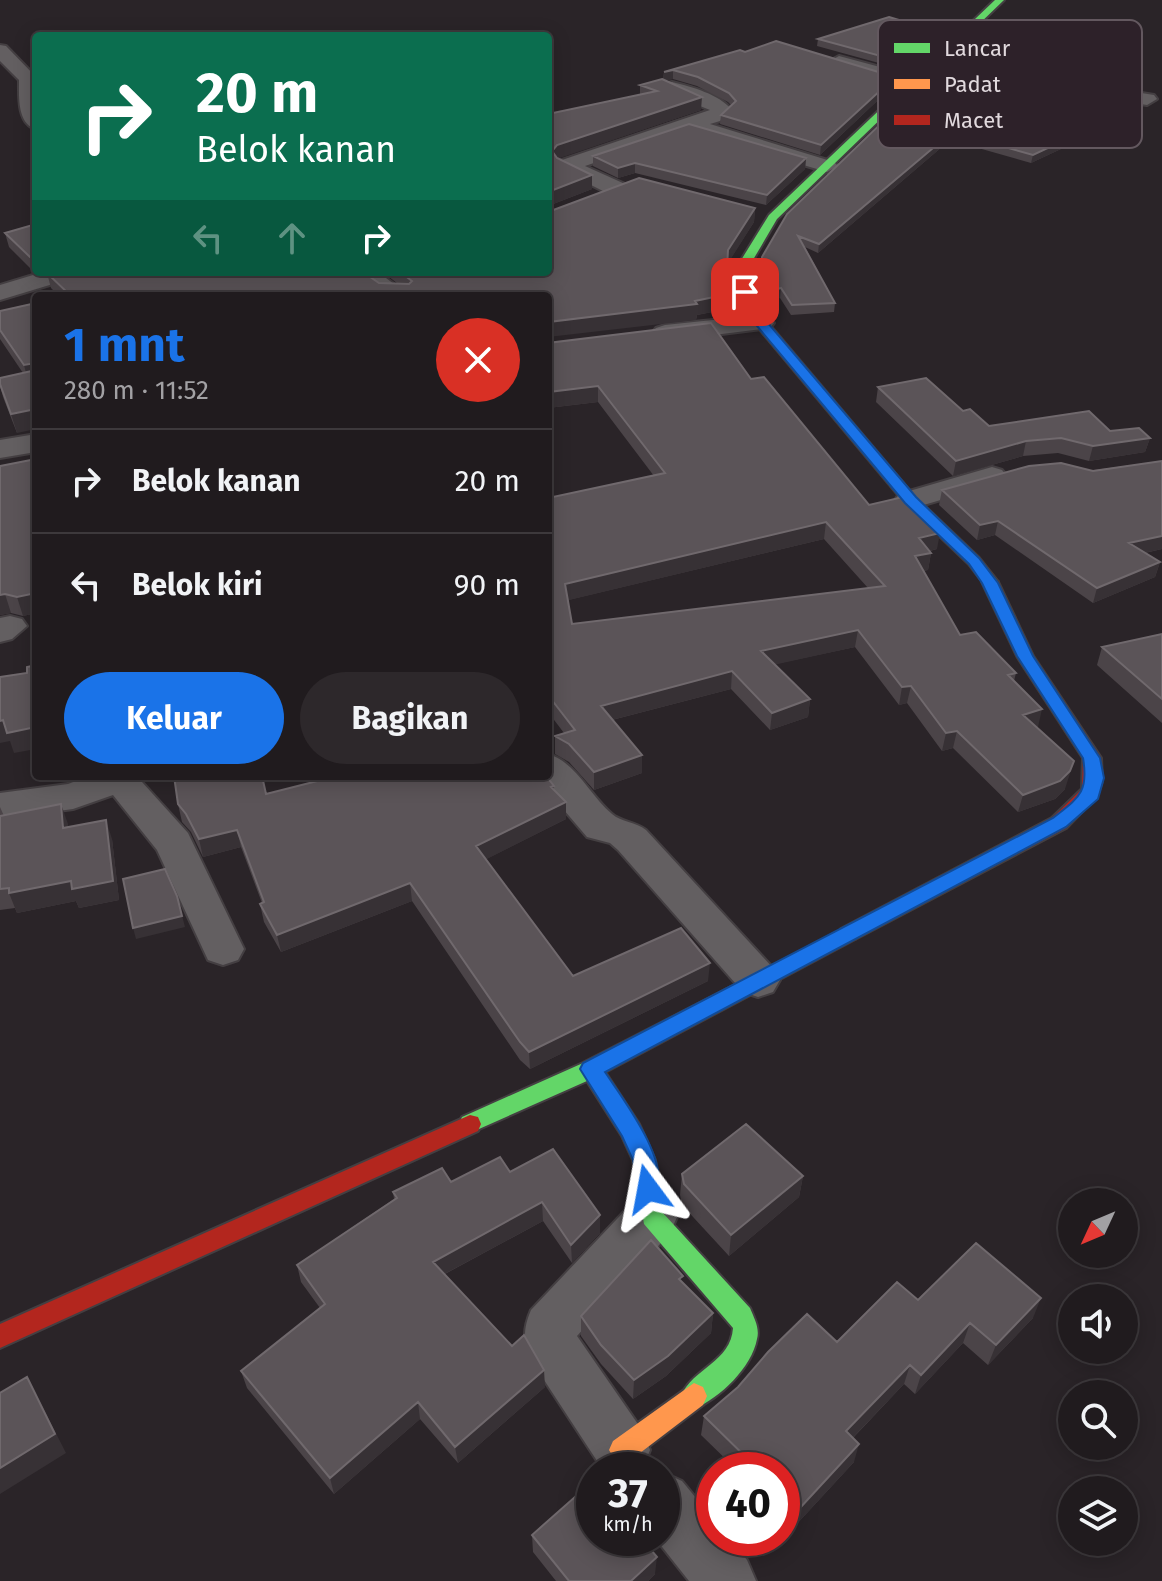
<!DOCTYPE html>
<html lang="id">
<head>
<meta charset="utf-8">
<style>
	body { margin:0; font-family:"Fira Sans",sans-serif; background:#2d282b; color:#f1f3f6; height:100vh; display:flex; flex-direction:column; font-size:30px; white-space:nowrap }
	* { box-sizing:border-box; margin:0 }
	p { font-size:26px; color:#a2a1a4 }
	.icon { flex:none; width:44px; height:44px; fill:none; stroke:currentColor; stroke-width:2; stroke-linecap:round; stroke-linejoin:round }
	.map { position:relative; flex:1; overflow:hidden }
	.side { position:absolute; left:32px; top:292px; width:520px; height:488px; display:flex; flex-direction:column; background:#201b1e; border-radius:8px; box-shadow:0 4px 20px #0003,0 0 0 2px #3d393c }
	.side>* { flex:none }
	.banner { position:absolute; left:32px; top:32px; width:520px; height:244px; border-radius:8px; box-shadow:0 4px 20px #0003,0 0 0 2px #3d393c; background:#0b6e4f; color:#fff; overflow:hidden }
	.needle { width:52px; rotate:226deg }
	.controls { position:absolute; left:1058px; top:1188px; display:grid; gap:16px }
	.controls a { display:grid; place-items:center; width:80px; height:80px; border-radius:50%; background:#201b1e; box-shadow:0 4px 20px #0003,0 0 0 2px #3d393c; font-size:40px }
	.speed { position:absolute; left:576px; top:1452px; display:flex; gap:16px; font-size:40px; font-weight:700; text-align:center }
	.speed>* { display:grid; place-content:center; width:104px; height:104px; border-radius:50%; background:#201b1e; box-shadow:0 4px 20px #0003,0 0 0 2px #3d393c; line-height:1 }
	.speed small { font-size:20px; font-weight:400 }
	.speed .limit { border:12px solid #d22; background:#fff; color:#111 }
	.pin { position:absolute; display:grid; place-items:center; width:68px; height:68px; color:#fff; margin:-34px; border-radius:16px; box-shadow:0 4px 12px #0006 }
	.me { position:absolute; width:88px; margin:-44px; rotate:347deg; stroke-linejoin:round; filter:drop-shadow(0 0 6px #0008) }
	.turn { display:flex; align-items:center; gap:28px; height:168px; padding:0 32px; font-size:36px }
	.turn .icon { width:104px; height:104px; stroke-width:2.5 }
	.turn b { display:block; font-size:56px; line-height:68px }
	.lanes { display:flex; align-items:center; height:76px; padding:0 32px; background:#0003; justify-content:center; gap:40px; direction:ltr }
	.lanes .off { opacity:.35 }
	.round { display:grid; place-items:center; flex:none; width:84px; height:84px; border-radius:42px; background:#2d282b }
	.summary { display:flex; align-items:center; justify-content:space-between; height:136px; padding:0 32px }
	h1 { font-size:48px; font-weight:700; line-height:60px; color:#1a73e8 }
	.cta { display:flex; gap:16px; margin-top:auto; padding:16px 32px }
	.cta a { flex:1; height:92px; border-radius:48px; background:#1a73e8; color:#fff; font-size:32px; font-weight:700; line-height:92px; text-align:center }
	.cta a+a { background:#2d282b; color:#f1f3f6 }
	ul { padding:0; list-style:none }
	li { display:flex; align-items:center; gap:24px; height:104px; padding:0 32px; border-top:2px solid #3d393c }
	li div { flex:1 }
	li b { display:block; font-size:30px }
	li em { font-style:normal }
	.map>svg:first-child { display:block }
	.lines { fill:none; stroke-linecap:round; stroke-linejoin:round }
	.street-casing { stroke:#443f42; stroke-width:4 }
	.fast-casing { stroke:#443f42; stroke-width:4 }
	.slow-casing { stroke:#443f42; stroke-width:4 }
	.jam-casing { stroke:#443f42; stroke-width:4 }
	.street { fill:#635f61; fill-rule:evenodd }
	.fast { fill:#63d668; fill-rule:evenodd }
	.slow { fill:#ff974d; fill-rule:evenodd }
	.jam { fill:#b3261e; fill-rule:evenodd }
	.wall { fill:#4b4448; fill-rule:evenodd }
	.shaded-wall { fill:#373135 }
	.building { fill:#5b5458; stroke:#70696d; stroke-width:2; fill-rule:evenodd }
	.route { fill:#1a73e8; stroke:#114b97; stroke-width:2 }
	.key { fill:#2d2129; stroke:#63585f; stroke-width:2 }
	.key-label { font-size:22px; fill:#e1d9dd }
</style>
</head>
<body>
<div class="map">
<svg width="1162" height="1581" viewBox="0 0 1162 1581">
	<rect width="100%" height="100%" fill="#2a2428"/>
	<g class="lines">
		<defs>
			<path id="street" d="M 1063,42 L 1072,47 L 1069,51 L 1037,66 L 1104,87 L 1154,95 L 1157,99 L 1147,105 L 1103,98 L 1002,141 L 992,135 L 995,131 L 1083,93 L 1018,72 L 941,59 L 932,54 L 941,49 L 1019,61 Z
				M 0,45 L 6,46 L 36,77 L 36,129 C 17,124 19,96 19,80 L 0,61 Z
				M 839,56 L 921,78 L 923,82 L 914,88 L 833,65 L 830,61 Z
				M 672,82 C 692,87 719,94 732,110 L 720,121 L 710,124 L 834,162 L 838,166 L 827,172 L 688,131 L 585,166 L 625,184 L 628,189 L 625,194 L 609,194 L 559,169 L 555,165 L 559,161 L 710,110 L 665,92 L 662,88 L 665,84 Z
				M 43,272 L 80,272 L 76,277 L 0,300 L 0,285 Z
				M 350,272 L 378,272 L 410,296 L 382,296 Z
				M 761,315 L 770,318 L 774,323 L 770,328 L 665,341 L 656,338 L 652,333 L 656,328 L 665,325 Z
				M 36,434 L 36,452 L 0,458 L 0,440 Z
				M 992,467 L 1002,470 L 1007,476 L 1002,482 L 910,509 L 899,506 L 895,500 L 899,494 Z
				M 10,616 L 22,619 L 27,626 L 12,639 L 0,642 L 0,618 Z
				M 548,754 C 576,762 590,796 612,814 C 621,822 636,822 646,830 L 773,968 L 780,980 L 773,992 L 758,997 L 743,992 L 618,850 L 610,843 L 587,837 L 535,776 L 548,776 Z
				M 89,776 L 146,776 L 142,782 L 188,833 L 244,949 L 238,960 L 223,965 L 208,960 L 157,850 L 113,795 L 73,809 L 0,819 L 0,793 L 68,784 Z
				M 652,1195 L 670,1201 L 677,1217 L 670,1233 L 577,1336 L 642,1430 L 650,1450 L 642,1470 L 603,1470 L 531,1360 C 523,1340 523,1329 531,1310 L 634,1201 Z
				M 662,1472 L 682,1481 L 714,1520 L 714,1538 L 729,1538 L 747,1560 L 756,1581 L 689,1581 L 655,1538 L 662,1538 Z"/>
			<path id="fast" d="M 995,0 L 1004,0 L 777,219 L 750,265 L 749,282 L 767,322 L 915,497 L 979,558 L 998,582 L 990,587 L 985,585 L 969,564 L 905,503 L 757,326 L 737,282 L 738,265 L 769,215 Z
				M 848,927 L 855,929 L 858,934 L 855,939 L 605,1072 L 639,1124 L 655,1160 L 663,1213 L 750,1308 C 754,1318 760,1328 757,1339 C 752,1367 720,1398 694,1409 L 685,1405 L 681,1396 C 693,1368 731,1362 733,1328 L 644,1224 L 633,1160 L 622,1136 L 587,1081 L 470,1133 L 462,1131 L 459,1124 L 462,1117 L 583,1063 Z"/>
			<path id="slow" d="M 694,1383 L 703,1387 L 707,1396 L 703,1405 L 640,1453 L 650,1470 L 621,1470 L 609,1450 L 613,1441 Z"/>
			<path id="jam" d="M 990,577 L 998,582 L 1033,656 L 1101,758 L 1102,781 L 1097,796 L 1066,828 L 855,939 L 841,939 L 838,934 L 841,929 L 1052,818 L 1082,789 L 1083,758 L 1017,656 L 982,582 Z
				M 470,1115 L 478,1117 L 481,1124 L 478,1131 L 0,1348 L 0,1324 Z"/>
		</defs>
		<use href="#street" class="street-casing"/>
		<use href="#fast" class="fast-casing"/>
		<use href="#slow" class="slow-casing"/>
		<use href="#jam" class="jam-casing"/>
		<use href="#street" class="street"/>
		<use href="#fast" class="fast"/>
		<use href="#slow" class="slow"/>
		<use href="#jam" class="jam"/>
	</g>
	<path class="wall" d="M 1051,37 L 1050,44 L 1019,58 L 978,52 L 979,44 Z
		M 818,39 L 941,41 L 908,71 L 817,46 Z
		M 745,52 L 895,77 L 894,85 L 820,155 L 720,124 L 721,115 L 731,105 L 728,102 L 697,86 L 673,79 L 664,80 L 701,110 L 558,158 L 592,175 L 592,189 L 548,206 L 548,114 L 640,95 L 640,85 L 663,80 L 664,72 Z
		M 951,56 L 1076,85 L 1074,93 L 994,128 L 993,129 L 1002,135 L 1128,105 L 1121,108 L 1129,110 L 1127,118 L 1031,163 L 950,140 L 818,253 L 805,247 L 835,303 L 834,312 L 791,315 L 780,298 L 769,300 L 760,281 L 762,257 Z
		M 1110,56 L 1091,71 L 1090,76 L 1086,78 L 1045,65 L 1047,58 Z
		M 593,156 L 806,158 L 805,169 L 766,205 L 635,173 L 618,178 L 593,166 Z
		M 755,208 L 754,222 L 727,264 L 727,268 L 738,292 L 737,307 L 697,315 L 696,320 L 548,296 L 59,296 L 51,288 L 47,273 L 398,284 L 383,272 L 548,272 Z
		M 36,224 L 36,272 L 34,272 L 9,247 L 5,233 Z
		M 36,303 L 17,433 L 3,397 L 0,386 L 0,378 L 23,373 L 0,339 L 0,311 Z
		M 548,343 L 751,379 L 869,505 L 937,549 L 930,551 L 931,553 L 928,570 L 923,571 L 960,635 L 1016,673 L 1014,681 L 1038,727 L 1036,727 L 1065,789 L 1055,799 L 1018,812 L 953,748 L 942,751 L 907,703 L 899,705 L 855,647 L 775,664 L 810,699 L 808,717 L 770,730 L 731,689 L 612,720 L 642,773 L 594,790 L 569,762 L 555,754 L 555,736 L 564,733 L 548,712 L 548,498 L 654,476 L 598,402 L 548,408 ZM 824,539 L 868,588 L 572,624 L 568,600 Z
		M 878,387 L 963,411 L 989,426 L 1110,431 L 1150,438 L 1145,452 L 1089,461 L 1058,453 L 1023,456 L 953,476 L 876,402 Z
		M 36,459 L 36,613 L 23,616 L 11,613 L 0,615 L 0,466 Z
		M 1162,461 L 1162,549 L 1145,553 L 1160,562 L 1155,577 L 1093,603 L 995,535 L 977,540 L 939,505 L 942,490 Z
		M 1162,634 L 1162,723 L 1097,665 L 1102,647 Z
		M 554,786 L 554,791 L 566,819 L 486,859 L 573,976 L 708,981 L 530,1069 L 520,1060 L 412,901 L 281,952 L 264,922 L 260,904 L 262,903 L 241,847 L 203,857 L 191,832 L 182,822 L 178,804 L 266,794 Z
		M 0,807 L 4,816 L 68,824 L 68,827 L 112,839 L 119,900 L 79,908 L 76,901 L 17,913 L 15,908 L 0,910 Z
		M 510,1172 L 600,1215 L 600,1233 L 572,1263 L 543,1221 L 445,1274 L 545,1387 L 458,1463 L 420,1419 L 334,1494 L 247,1388 L 241,1371 L 320,1308 L 301,1282 L 297,1265 L 394,1199 L 393,1192 Z
		M 682,1174 L 803,1176 L 799,1197 L 729,1256 L 682,1205 L 680,1195 Z
		M 682,1282 L 713,1313 L 711,1333 L 666,1376 L 633,1399 L 601,1364 L 581,1336 L 581,1316 Z
		M 918,1300 L 1033,1318 L 988,1365 L 963,1343 L 915,1394 L 904,1384 L 853,1438 L 854,1462 L 794,1527 L 782,1515 L 782,1470 L 737,1470 L 701,1435 L 704,1416 Z
		M 532,1535 L 655,1574 L 648,1581 L 556,1581 L 533,1552 Z"/>
	<path class="shaded-wall" d="M 942,33 L 941,41 L 908,71 L 910,64 Z
		M 1051,37 L 1050,44 L 1019,58 L 1020,50 Z
		M 1112,48 L 1110,56 L 1091,71 L 1090,76 L 1086,78 L 1088,70 L 1087,67 Z
		M 673,70 L 673,79 L 663,81 L 664,72 Z
		M 895,77 L 894,85 L 820,155 L 821,145 Z
		M 1076,85 L 1074,93 L 994,128 L 989,136 L 991,127 L 995,120 Z
		M 702,97 L 701,110 L 557,159 L 552,151 L 557,145 Z
		M 1130,97 L 1128,105 L 1108,113 L 1110,105 Z
		M 1129,110 L 1127,118 L 1031,163 L 1033,155 Z
		M 952,132 L 950,140 L 818,253 L 819,244 Z
		M 806,158 L 805,169 L 766,205 L 767,195 Z
		M 635,163 L 635,173 L 618,178 L 618,168 Z
		M 592,175 L 592,189 L 548,206 L 548,192 Z
		M 755,208 L 754,222 L 727,265 L 728,250 Z
		M 781,288 L 780,298 L 769,300 L 770,291 Z
		M 738,292 L 737,307 L 697,315 L 696,320 L 548,337 L 548,322 L 695,301 Z
		M 36,363 L 36,379 L 28,381 L 24,365 Z
		M 598,386 L 598,402 L 548,408 L 548,392 Z
		M 36,409 L 36,429 L 17,433 L 11,414 Z
		M 1150,438 L 1145,452 L 1089,461 L 1093,446 Z
		M 1026,441 L 1023,456 L 953,476 L 956,461 Z
		M 998,521 L 995,535 L 977,540 L 980,525 Z
		M 826,522 L 824,539 L 565,601 L 565,584 Z
		M 940,533 L 937,549 L 916,554 L 919,538 Z
		M 1162,536 L 1162,549 L 1125,557 L 1129,543 Z
		M 931,553 L 928,570 L 912,573 L 915,556 Z
		M 1160,562 L 1155,577 L 1093,603 L 1097,588 Z
		M 36,593 L 36,613 L 23,616 L 17,597 Z
		M 5,594 L 11,613 L 0,615 L 0,595 Z
		M 858,630 L 855,647 L 760,668 L 761,651 Z
		M 732,671 L 731,689 L 600,723 L 601,706 Z
		M 911,686 L 907,703 L 899,705 L 902,687 Z
		M 810,699 L 808,717 L 770,730 L 772,713 Z
		M 1042,709 L 1038,727 L 1019,732 L 1023,715 Z
		M 3,720 L 36,727 L 36,749 L 14,753 L 10,741 L 0,743 L 0,721 Z
		M 957,731 L 953,748 L 942,751 L 946,733 Z
		M 642,755 L 642,773 L 594,790 L 594,772 Z
		M 1074,761 L 1065,789 L 1055,799 L 1018,812 L 1023,795 Z
		M 566,802 L 566,819 L 477,864 L 476,846 Z
		M 61,804 L 68,824 L 70,848 L 63,828 Z
		M 106,820 L 112,839 L 119,900 L 79,908 L 76,901 L 17,913 L 9,893 L 71,881 Z
		M 237,830 L 241,847 L 203,857 L 199,839 Z
		M 410,883 L 412,901 L 281,952 L 277,935 Z
		M 177,896 L 185,927 L 136,939 L 133,928 Z
		M 710,963 L 708,981 L 530,1069 L 529,1052 Z
		M 803,1176 L 799,1197 L 729,1256 L 731,1235 Z
		M 542,1202 L 543,1221 L 435,1279 L 433,1262 Z
		M 600,1215 L 600,1233 L 572,1263 L 571,1245 Z
		M 1041,1298 L 1033,1318 L 988,1365 L 996,1345 Z
		M 713,1313 L 711,1333 L 666,1376 L 633,1399 L 634,1380 Z
		M 970,1323 L 963,1343 L 915,1394 L 921,1375 Z
		M 910,1365 L 904,1384 L 841,1450 L 846,1431 Z
		M 544,1370 L 545,1387 L 458,1463 L 455,1447 Z
		M 37,1396 L 66,1453 L 0,1494 L 0,1468 Z
		M 418,1402 L 420,1419 L 334,1494 L 330,1478 Z
		M 859,1444 L 854,1462 L 794,1527 L 799,1509 Z
		M 657,1557 L 655,1574 L 648,1581 L 631,1581 Z"/>
	<path class="building" d="M 889,17 L 942,33 L 910,64 L 818,39 Z
		M 776,41 L 895,77 L 821,145 L 721,115 L 736,101 L 729,93 L 698,77 L 673,70 L 664,72 L 740,50 L 745,52 Z
		M 951,56 L 1019,67 L 1076,85 L 995,120 L 991,127 L 1002,135 L 1105,93 L 1130,97 L 1110,105 L 1129,110 L 1033,155 L 952,132 L 819,244 L 798,236 L 835,303 L 792,305 L 781,288 L 770,291 L 761,272 L 762,257 L 787,214 Z
		M 662,79 L 702,97 L 557,145 L 552,151 L 557,158 L 592,175 L 548,192 L 548,114 L 657,91 L 640,85 Z
		M 689,124 L 806,158 L 767,195 L 635,163 L 618,168 L 593,156 Z
		M 639,178 L 755,208 L 728,250 L 727,268 L 738,292 L 695,301 L 697,304 L 548,322 L 548,296 L 64,296 L 70,295 L 47,273 L 363,272 L 379,283 L 409,284 L 412,281 L 400,272 L 548,272 L 548,212 Z
		M 36,224 L 36,257 L 30,257 L 5,233 Z
		M 36,303 L 36,363 L 24,365 L 0,330 L 0,311 Z
		M 711,323 L 751,379 L 764,377 L 869,505 L 903,497 L 940,533 L 919,538 L 931,553 L 915,556 L 960,635 L 976,632 L 1016,673 L 1008,675 L 1042,709 L 1023,715 L 1074,761 L 1070,771 L 1060,781 L 1023,795 L 957,731 L 946,733 L 911,686 L 902,687 L 858,630 L 761,651 L 810,699 L 772,713 L 732,671 L 601,706 L 642,755 L 594,772 L 569,744 L 555,736 L 575,730 L 548,695 L 548,498 L 665,473 L 598,386 L 548,392 L 548,343 ZM 826,522 L 885,586 L 572,624 L 565,584 Z
		M 36,370 L 36,409 L 11,414 L 0,384 L 0,378 Z
		M 926,378 L 963,411 L 970,409 L 989,426 L 1089,411 L 1110,431 L 1139,428 L 1150,438 L 1093,446 L 1061,438 L 1026,441 L 956,461 L 878,387 Z
		M 36,459 L 36,593 L 17,597 L 5,594 L 0,595 L 0,466 Z
		M 1162,461 L 1162,536 L 1129,543 L 1160,562 L 1097,588 L 998,521 L 980,525 L 942,490 L 1029,466 L 1061,463 L 1093,471 Z
		M 1162,634 L 1162,699 L 1102,647 Z
		M 36,665 L 36,727 L 7,733 L 3,720 L 0,721 L 0,677 L 27,673 L 27,667 Z
		M 174,776 L 262,776 L 266,794 L 337,776 L 546,776 L 554,786 L 551,787 L 566,802 L 476,846 L 573,976 L 681,928 L 710,963 L 529,1052 L 520,1042 L 410,883 L 277,935 L 260,904 L 264,902 L 237,830 L 199,839 L 186,814 L 178,804 Z
		M 61,804 L 63,828 L 106,820 L 113,881 L 72,889 L 71,881 L 9,893 L 9,888 L 0,889 L 0,816 Z
		M 165,869 L 177,896 L 182,916 L 133,928 L 123,879 Z
		M 746,1124 L 803,1176 L 731,1235 L 684,1184 L 682,1174 Z
		M 553,1149 L 600,1215 L 571,1245 L 542,1202 L 433,1262 L 512,1346 L 524,1335 L 544,1370 L 455,1447 L 418,1402 L 330,1478 L 241,1371 L 325,1304 L 297,1265 L 397,1198 L 393,1192 L 442,1168 L 451,1182 L 500,1157 L 510,1172 Z
		M 651,1240 L 683,1276 L 679,1279 L 713,1313 L 668,1356 L 634,1380 L 601,1345 L 581,1316 Z
		M 976,1243 L 1041,1298 L 996,1345 L 970,1323 L 921,1375 L 910,1365 L 846,1431 L 859,1444 L 799,1509 L 782,1493 L 782,1470 L 759,1470 L 704,1416 L 738,1387 L 768,1352 L 807,1314 L 837,1342 L 897,1282 L 918,1300 Z
		M 27,1377 L 55,1434 L 0,1468 L 0,1393 Z
		M 593,1481 L 594,1483 L 594,1538 L 641,1538 L 657,1557 L 631,1581 L 569,1581 L 532,1535 Z"/>
	<path class="route" d="M 740,289 L 749,289 L 767,322 L 916,497 L 979,558 L 998,583 L 1033,656 L 1100,758 L 1104,778 L 1098,799 L 1066,827 L 605,1072 C 623,1099 672,1163 656,1196 L 648,1199 L 640,1196 L 633,1160 L 622,1136 L 580,1069 L 583,1063 L 1053,818 C 1078,798 1089,793 1083,758 L 1017,656 L 982,583 L 969,564 L 905,503 L 757,326 L 739,292 Z"/>
	<rect x="878" y="20" width="264" height="128" rx="12" class="key"/>
	<rect x="894" y="43" width="36" height="10" fill="#63d668"/>
	<rect x="894" y="79" width="36" height="10" fill="#ff974d"/>
	<rect x="894" y="115" width="36" height="10" fill="#b3261e"/>
	<g class="key-label">
		<text x="944" y="56">Lancar</text>
		<text x="944" y="92">Padat</text>
		<text x="944" y="128">Macet</text>
	</g>
</svg>
<div class="controls">
<a><svg class="needle" viewBox="-14 -14 28 28"><path d="M0-13l5 13h-10z" fill="#e53935"/><path d="M0 13l5-13h-10z" fill="#a2a1a4"/></svg></a>
<a><svg class="icon" aria-label="sound" viewBox="0 0 24 24"><path d="M4 9h4l5-4v14l-5-4H4zM17 9q2 3 0 6"/></svg></a>
<a><svg class="icon" aria-label="search" viewBox="0 0 24 24"><circle cx="10" cy="10" r="6"/><path d="M15 15l6 6"/></svg></a>
<a><svg class="icon" aria-label="layers" viewBox="0 0 24 24"><path d="M12 4l9 5-9 5-9-5zM3 14l9 5 9-5"/></svg></a>
</div>
<div class="speed"><div>37<small>km/h</small></div><div class="limit">40</div></div>
<div class="pin" style="left:745px;top:292px;background:#d93025"><svg class="icon" aria-label="arrive" viewBox="0 0 24 24"><path d="M6 21V4h12l-3 4 3 4H6"/></svg></div>
<svg class="me" style="left:648px;top:1189px" viewBox="-20 -20 40 40"><path d="M0-17L14 15 0 8-14 15z" fill="#1a73e8" stroke="#fff" stroke-width="4"/></svg>
<div class="banner">
<div class="turn"><svg class="icon" aria-label="right" viewBox="0 0 24 24"><path d="M7 20v-9h11M14 6l5 5-5 5"/></svg><div><b>20 m</b>Belok kanan</div></div>
<div class="lanes"><svg class="icon off" aria-label="left" viewBox="0 0 24 24"><path d="M17 20v-9H6M10 6l-5 5 5 5"/></svg><svg class="icon off" aria-label="ahead" viewBox="0 0 24 24"><path d="M12 20V5M6 11l6-6 6 6"/></svg><svg class="icon" aria-label="right" viewBox="0 0 24 24"><path d="M7 20v-9h11M14 6l5 5-5 5"/></svg></div>
</div>
<section class="side">
<div class="summary"><div><h1>1 mnt</h1><p>280 m · 11:52</p></div><a class="round" style="background:#d93025;color:#fff"><svg class="icon" aria-label="close" viewBox="0 0 24 24"><path d="M6 6l12 12M18 6L6 18"/></svg></a></div>
<ul>
<li><svg class="icon" aria-label="right" viewBox="0 0 24 24"><path d="M7 20v-9h11M14 6l5 5-5 5"/></svg><div><b>Belok kanan</b></div><em>20 m</em></li>
<li><svg class="icon" aria-label="left" viewBox="0 0 24 24"><path d="M17 20v-9H6M10 6l-5 5 5 5"/></svg><div><b>Belok kiri</b></div><em>90 m</em></li>
</ul>
<div class="cta"><a>Keluar</a><a>Bagikan</a></div>
</section>
</div>
</body>
</html>
